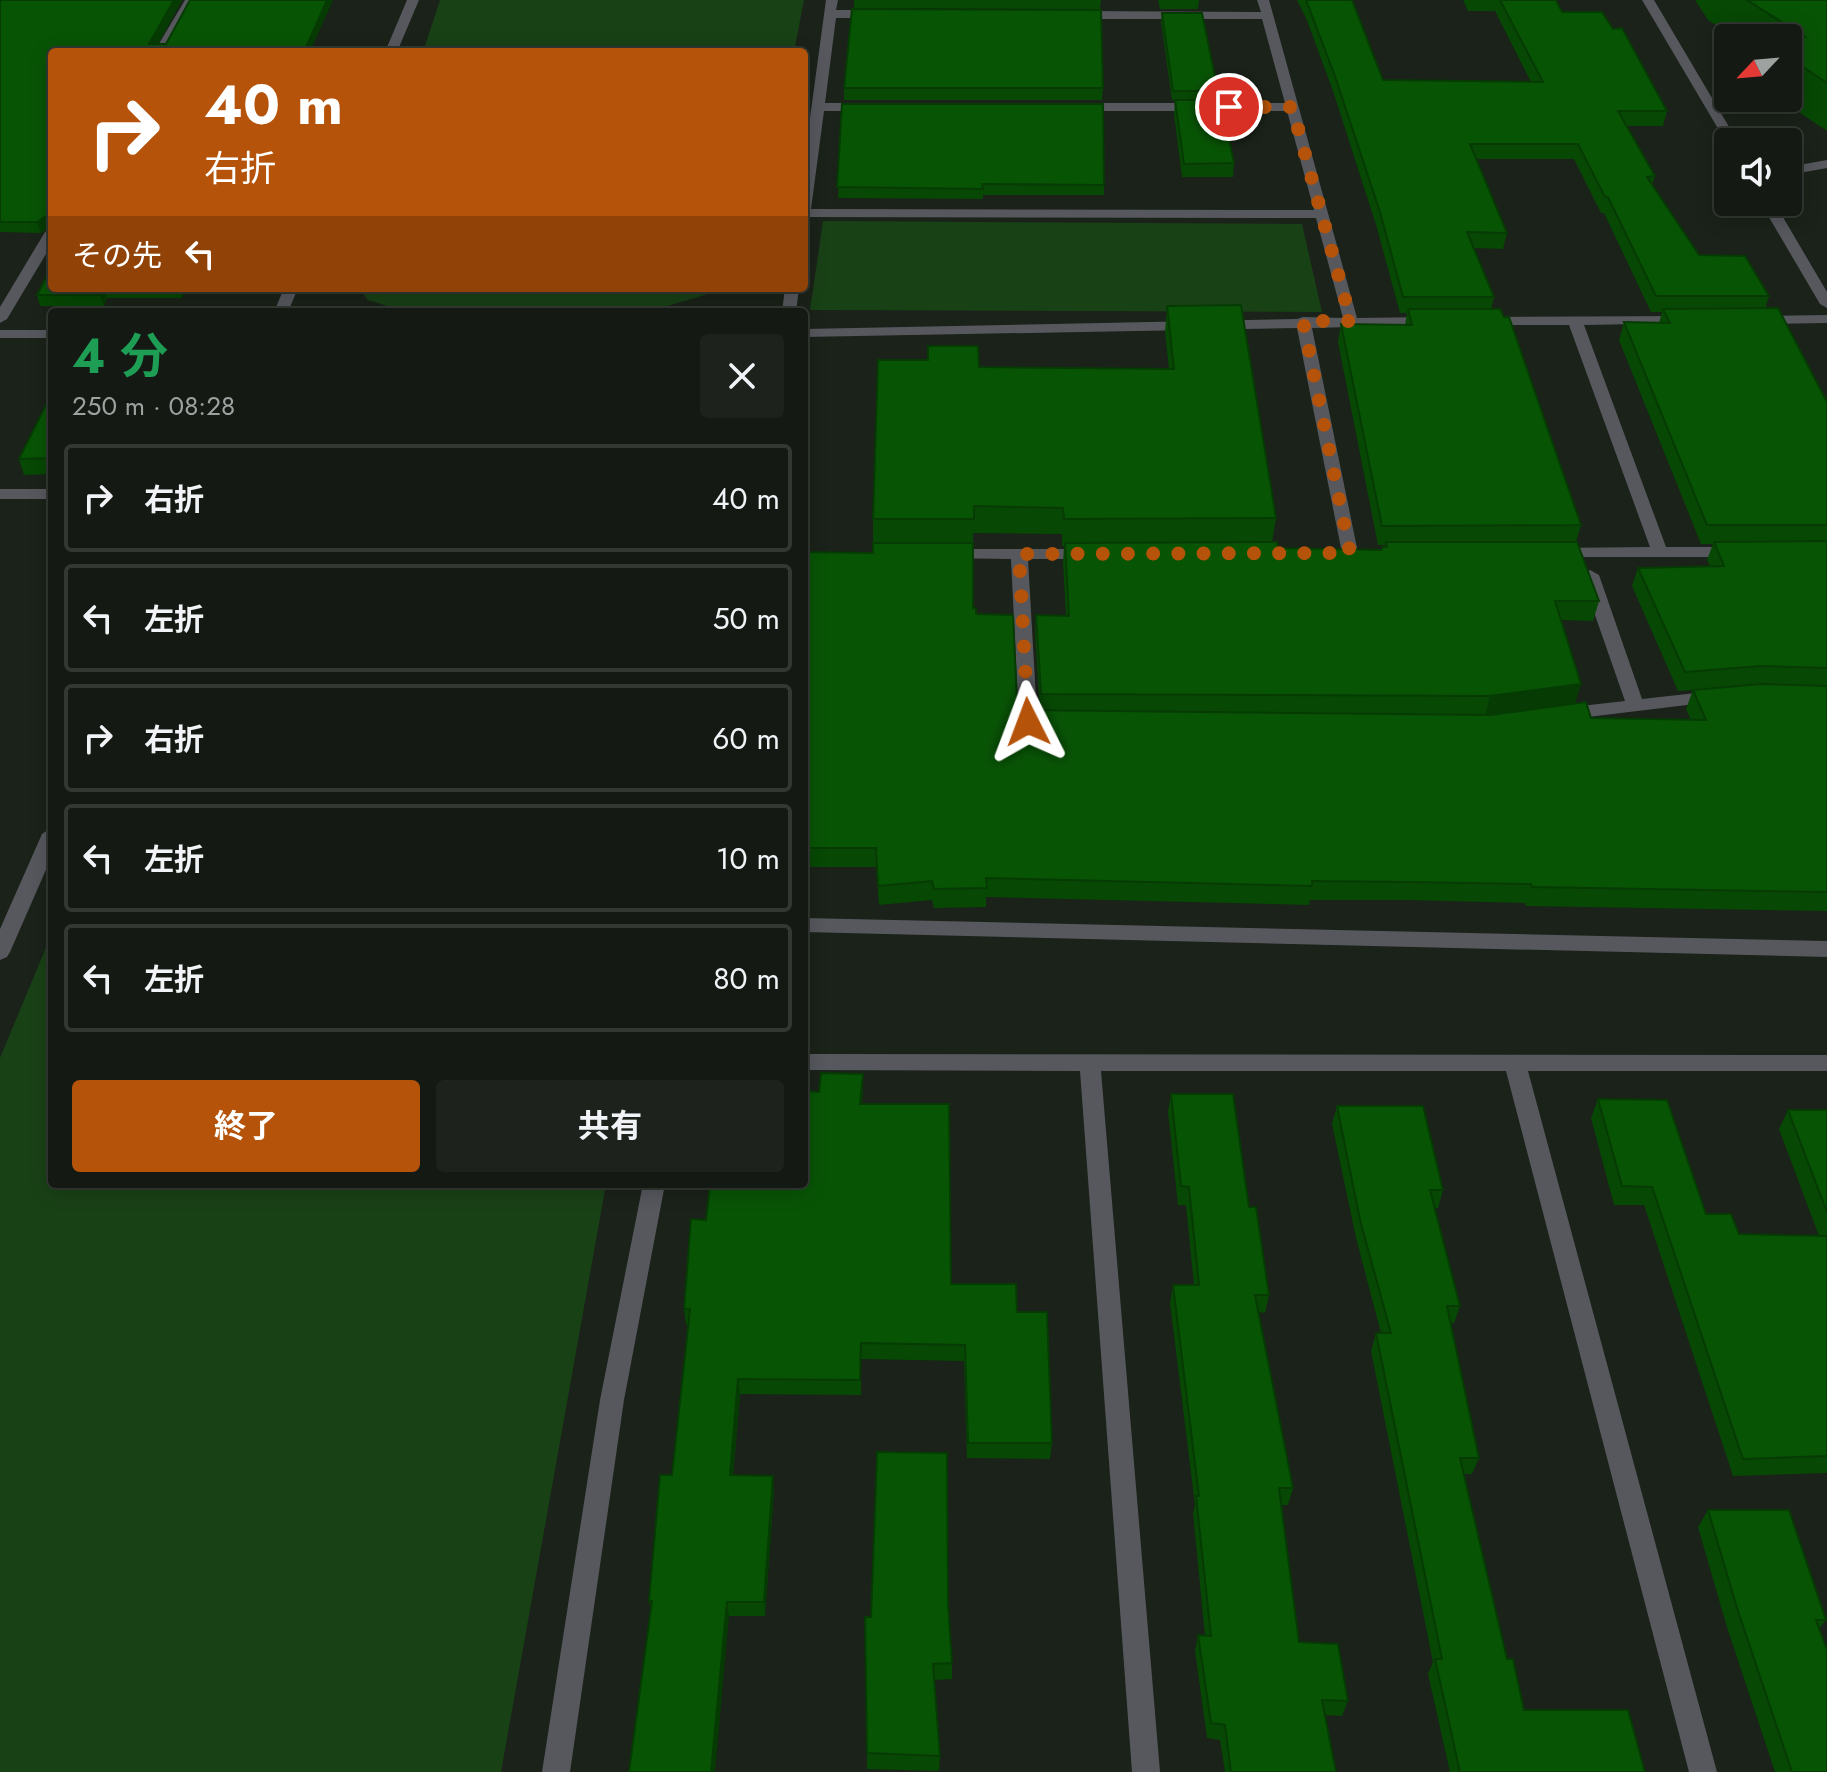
<!DOCTYPE html>
<html lang="ja">
<head>
<meta charset="utf-8">
<style>
	body { margin:0; font-family:Jost,"Noto Sans JP",sans-serif; background:#1d231c; color:#f1f3f6; height:100vh; display:flex; flex-direction:column; font-size:30px; white-space:nowrap }
	* { box-sizing:border-box; margin:0 }
	p { font-size:26px; color:#9da1a0 }
	.icon { flex:none; width:44px; height:44px; fill:none; stroke:currentColor; stroke-width:2; stroke-linecap:round; stroke-linejoin:round }
	.map { position:relative; flex:1; overflow:hidden }
	.sheet { position:absolute; left:48px; top:308px; width:760px; height:880px; display:flex; flex-direction:column; background:#141a13; border-radius:8px; box-shadow:0 4px 20px #0003,0 0 0 2px #333833 }
	.sheet>* { flex:none }
	.banner { position:absolute; left:48px; top:48px; width:760px; height:244px; border-radius:8px; box-shadow:0 4px 20px #0003,0 0 0 2px #333833; background:#b45309; color:#fff; overflow:hidden }
	.needle { width:52px; rotate:244deg }
	.tools { position:absolute; left:1714px; top:24px; display:grid; gap:16px }
	.tools a { display:grid; place-items:center; width:88px; height:88px; border-radius:8px; background:#141a13; box-shadow:0 4px 20px #0003,0 0 0 2px #333833; font-size:40px }
	.pin { position:absolute; display:grid; place-items:center; width:68px; height:68px; color:#fff; margin:-34px; border:4px solid #fff; border-radius:50%; box-shadow:0 2px 8px #0007 }
	.me { position:absolute; width:88px; margin:-44px; rotate:357deg; stroke-linejoin:round; filter:drop-shadow(0 0 6px #0008) }
	.turn { display:flex; align-items:center; gap:28px; height:168px; padding:0 24px; font-size:36px }
	.turn .icon { width:104px; height:104px; stroke-width:2.5 }
	.turn b { display:block; font-size:56px; line-height:68px }
	.then { display:flex; align-items:center; height:76px; padding:0 24px; background:#0003; gap:16px; font-size:30px }
	.round { display:grid; place-items:center; flex:none; width:84px; height:84px; border-radius:8px; background:#1d231c }
	.summary { display:flex; align-items:center; justify-content:space-between; height:136px; padding:0 24px }
	h1 { font-size:48px; font-weight:700; line-height:60px; color:#1e9e55 }
	.cta { display:flex; gap:16px; margin-top:auto; padding:16px 24px }
	.cta a { flex:1; height:92px; border-radius:8px; background:#b45309; color:#fff; font-size:32px; font-weight:700; line-height:92px; text-align:center }
	.cta a+a { background:#1d231c; color:#f1f3f6 }
	ul { padding:0; list-style:none }
	li { display:flex; align-items:center; gap:24px; height:108px; margin:0 16px 12px; padding:0 8px; border:4px solid #333833; border-radius:8px }
	li div { flex:1 }
	li b { display:block; font-size:30px }
	li em { font-style:normal }
	.map>svg:first-child { display:block }
	.green { fill:#194116 }
	.lines { fill:none; stroke-linecap:round; stroke-linejoin:round }
	.minor { fill:#57585e; fill-rule:evenodd }
	.wall { fill:#074804; fill-rule:evenodd }
	.shaded-wall { fill:#063b04 }
	.building { fill:#085405; stroke:#063b04; stroke-width:2 }
	.route { stroke:#b45309; stroke-width:14; stroke-dasharray:0 25.2 }
</style>
</head>
<body>
<div class="map">
<svg width="1827" height="1772" viewBox="0 0 1827 1772">
	<rect width="100%" height="100%" fill="#1a2219"/>
	<path class="green" d="M 440,0 L 804,0 L 794,52 L 423,52 Z
		M 823,221 L 1302,224 L 1322,312 L 810,310 Z
		M 359,288 L 706,288 L 705,295 L 657,309 L 407,312 L 368,300 Z
		M 52,933 L 52,1184 L 606,1184 L 501,1772 L 0,1772 L 0,1058 Z"/>
	<g class="lines">
		<path class="minor" d="M 185,0 L 197,0 L 166,52 L 154,52 Z
			M 407,0 L 419,0 L 397,52 L 385,52 Z
			M 826,0 L 838,0 L 836,10 L 879,10 L 885,14 L 879,18 L 836,18 L 825,103 L 868,103 L 874,107 L 868,111 L 824,111 L 811,209 L 1314,210 L 1287,111 L 1076,111 L 1070,107 L 1076,103 L 1285,103 L 1262,19 L 1075,19 L 1069,15 L 1075,11 L 1261,12 L 1257,0 L 1269,0 L 1357,318 L 1431,317 L 1438,321 L 1431,325 L 1312,328 L 1358,553 L 1356,557 L 1350,558 L 1342,553 L 1297,328 L 804,337 L 804,329 L 1297,319 L 1303,317 L 1343,318 L 1316,218 L 804,217 L 804,162 Z
			M 1642,0 L 1654,0 L 1738,142 L 1728,142 L 1728,145 L 1726,142 Z
			M 1827,160 L 1827,168 L 1788,175 L 1788,167 Z
			M 1760,202 L 1774,202 L 1827,292 L 1827,308 L 1820,304 Z
			M 52,228 L 52,244 L 7,319 L 0,323 L 0,307 L 45,232 Z
			M 284,288 L 298,288 L 288,312 L 274,312 Z
			M 785,288 L 799,288 L 796,312 L 782,312 Z
			M 1827,315 L 1827,323 L 1759,324 L 1752,320 L 1759,316 Z
			M 1687,316 L 1694,320 L 1692,323 L 1584,325 L 1666,547 L 1735,547 L 1743,552 L 1735,557 L 1549,557 L 1547,553 L 1549,549 L 1555,548 L 1650,547 L 1569,325 L 1483,325 L 1476,321 L 1483,317 Z
			M 0,330 L 52,330 L 52,338 L 0,338 Z
			M 0,489 L 52,489 L 52,499 L 0,499 Z
			M 947,549 L 1091,549 L 1099,554 L 1091,559 L 1028,559 L 1037,716 L 1050,718 L 1052,722 L 1050,726 L 1028,728 L 1019,722 L 1011,559 L 941,558 L 939,554 Z
			M 1590,570 L 1599,575 L 1642,699 L 1714,691 L 1720,693 L 1723,697 L 1720,701 L 1563,720 L 1557,718 L 1554,714 L 1563,708 L 1625,701 L 1581,575 Z
			M 52,827 L 52,856 L 10,952 L 7,957 L 0,960 L 0,929 L 42,834 Z
			M 804,918 L 1827,941 L 1827,957 L 804,932 Z
			M 804,1054 L 1827,1055 L 1827,1071 L 1528,1071 L 1717,1772 L 1689,1772 L 1506,1071 L 1101,1071 L 1160,1772 L 1132,1772 L 1080,1071 L 804,1070 Z
			M 643,1184 L 665,1184 L 624,1400 L 570,1772 L 542,1772 L 600,1400 Z"/>
	</g>
	<path class="wall" d="M 182,0 L 158,44 L 310,52 L 52,52 L 52,225 L 41,233 L 0,232 L 0,2 Z
		M 854,0 L 1101,0 L 1100,9 L 854,8 Z
		M 1158,0 L 1199,0 L 1198,9 L 1160,9 Z
		M 1297,0 L 1352,0 L 1383,80 L 1531,82 L 1495,11 L 1468,11 L 1463,0 L 1556,0 L 1562,12 L 1613,29 L 1667,111 L 1663,126 L 1627,126 L 1655,176 L 1652,185 L 1699,255 L 1769,296 L 1765,309 L 1827,402 L 1827,911 L 1526,906 L 1525,903 L 1407,900 L 1310,900 L 1309,905 L 986,897 L 986,907 L 934,908 L 932,900 L 879,905 L 876,867 L 804,867 L 804,552 L 873,553 L 873,519 L 979,367 L 1169,369 L 1165,332 L 1167,306 L 1276,518 L 1272,542 L 1278,548 L 1381,550 L 1382,547 L 1385,547 L 1385,545 L 1378,545 L 1338,342 L 1341,324 L 1405,325 L 1407,313 L 1400,313 L 1377,228 L 1333,91 L 1306,18 ZM 1476,159 L 1574,159 L 1601,213 L 1604,213 L 1651,312 L 1662,312 L 1659,323 L 1624,322 L 1619,340 L 1701,544 L 1713,544 L 1707,560 L 1710,566 L 1638,568 L 1632,586 L 1678,691 L 1693,690 L 1686,709 L 1691,720 L 1591,718 L 1575,703 L 1581,684 L 1561,620 L 1593,621 L 1599,601 L 1576,542 L 1581,525 L 1491,309 L 1494,297 L 1474,248 L 1503,249 L 1507,233 ZM 973,533 L 1062,534 L 1062,546 L 1064,546 L 1063,562 L 1066,615 L 1036,615 L 1035,634 L 1040,710 L 1022,710 L 1017,703 L 973,608 Z
		M 1695,0 L 1827,0 L 1827,131 L 1778,98 L 1788,98 L 1788,38 L 1736,38 L 1708,20 Z
		M 1162,13 L 1218,91 L 1217,100 L 1172,100 L 1161,22 Z
		M 844,88 L 1103,88 L 1102,100 L 844,100 Z
		M 1175,100 L 1234,163 L 1233,177 L 1182,177 L 1174,114 Z
		M 842,104 L 1104,185 L 1104,195 L 983,195 L 983,199 L 838,198 Z
		M 52,288 L 187,288 L 182,298 L 107,298 L 104,306 L 40,306 L 37,295 Z
		M 52,403 L 52,474 L 24,475 L 19,459 Z
		M 863,1074 L 862,1104 L 951,1284 L 1017,1312 L 1052,1443 L 1050,1459 L 967,1458 L 964,1361 L 861,1359 L 861,1395 L 740,1394 L 733,1475 L 774,1491 L 765,1616 L 729,1616 L 651,1608 L 649,1601 L 672,1475 L 688,1325 L 686,1325 L 684,1309 L 819,1092 Z
		M 1171,1094 L 1249,1207 L 1269,1295 L 1265,1313 L 1258,1312 L 1293,1488 L 1288,1505 L 1282,1505 L 1299,1642 L 1348,1701 L 1342,1716 L 1325,1715 L 1336,1772 L 1225,1772 L 1220,1740 L 1207,1738 L 1195,1651 L 1198,1635 L 1205,1636 L 1193,1513 L 1195,1505 L 1170,1303 L 1173,1285 L 1194,1285 L 1186,1205 L 1178,1205 L 1168,1112 Z
		M 1598,1099 L 1706,1214 L 1739,1234 L 1819,1236 L 1779,1129 L 1788,1110 L 1827,1110 L 1827,1473 L 1733,1476 L 1644,1205 L 1614,1205 L 1591,1118 Z
		M 1337,1106 L 1443,1190 L 1438,1208 L 1435,1208 L 1460,1306 L 1454,1323 L 1450,1323 L 1479,1458 L 1472,1474 L 1464,1474 L 1507,1659 L 1524,1710 L 1645,1772 L 1450,1772 L 1428,1674 L 1433,1662 L 1371,1351 L 1376,1333 L 1381,1333 L 1356,1238 L 1332,1124 Z
		M 1708,1510 L 1826,1620 L 1819,1629 L 1827,1772 L 1775,1772 L 1726,1624 L 1698,1527 Z
		M 948,1604 L 952,1663 L 952,1679 L 934,1680 L 940,1756 L 939,1771 L 867,1769 L 867,1753 L 871,1617 Z"/>
	<path class="shaded-wall" d="M 174,0 L 182,0 L 153,52 L 149,44 Z
		M 327,0 L 333,0 L 310,52 L 304,52 Z
		M 49,214 L 52,225 L 41,233 L 37,222 Z
		M 104,288 L 107,298 L 104,306 L 100,295 Z
		M 179,288 L 187,288 L 182,298 Z
		M 1581,684 L 1575,703 L 1485,716 L 1490,696 Z
		M 863,1074 L 863,1090 L 861,1120 L 860,1104 Z
		M 738,1379 L 740,1394 L 732,1490 L 730,1475 Z
		M 773,1476 L 774,1491 L 765,1616 L 764,1602 Z
		M 727,1602 L 729,1616 L 715,1772 L 711,1772 Z"/>
	<path class="building" d="M 1,0 L 174,0 L 149,44 L 166,44 L 190,0 L 327,0 L 304,52 L 52,52 L 52,223 L 49,214 L 37,222 L 0,222 L 0,2 Z
		M 1306,0 L 1352,0 L 1383,80 L 1543,82 L 1500,0 L 1556,0 L 1562,12 L 1602,12 L 1613,29 L 1622,28 L 1667,111 L 1618,111 L 1655,176 L 1647,177 L 1699,255 L 1745,256 L 1769,296 L 1656,296 L 1608,197 L 1605,197 L 1578,144 L 1470,144 L 1507,233 L 1467,232 L 1494,297 L 1403,297 L 1380,212 L 1335,76 Z
		M 1747,0 L 1827,0 L 1827,83 L 1788,57 L 1788,40 L 1805,37 Z
		M 852,9 L 1101,10 L 1103,88 L 844,88 Z
		M 1162,13 L 1202,13 L 1218,91 L 1173,91 Z
		M 1175,100 L 1221,100 L 1234,163 L 1184,164 Z
		M 842,104 L 1103,104 L 1104,185 L 982,184 L 983,189 L 837,187 Z
		M 52,266 L 52,288 L 104,288 L 100,295 L 37,295 Z
		M 1241,305 L 1276,518 L 1064,519 L 1063,508 L 974,506 L 974,519 L 873,519 L 878,360 L 928,360 L 928,346 L 978,346 L 979,367 L 1174,369 L 1167,306 Z
		M 1778,308 L 1827,402 L 1827,525 L 1707,525 L 1624,322 L 1670,323 L 1663,309 Z
		M 1408,309 L 1500,309 L 1504,317 L 1509,317 L 1581,525 L 1382,526 L 1341,324 L 1412,325 Z
		M 47,403 L 52,403 L 52,458 L 19,459 Z
		M 1827,541 L 1827,668 L 1761,666 L 1685,672 L 1638,568 L 1724,566 L 1714,542 Z
		M 1277,542 L 1278,548 L 1382,550 L 1382,547 L 1387,547 L 1386,542 L 1577,542 L 1599,601 L 1555,601 L 1581,684 L 1490,696 L 1041,694 L 1036,615 L 1069,616 L 1065,543 Z
		M 873,543 L 973,543 L 973,608 L 976,608 L 976,614 L 1013,615 L 1017,703 L 1022,710 L 1490,715 L 1586,702 L 1591,718 L 1706,720 L 1693,690 L 1761,684 L 1827,686 L 1827,892 L 1532,887 L 1531,884 L 1412,882 L 1312,881 L 1312,886 L 986,878 L 987,888 L 934,889 L 932,881 L 878,886 L 876,848 L 804,848 L 804,552 L 873,553 Z
		M 821,1073 L 863,1074 L 860,1104 L 949,1104 L 951,1284 L 1016,1284 L 1017,1312 L 1047,1312 L 1052,1443 L 968,1443 L 965,1345 L 861,1343 L 860,1380 L 738,1379 L 730,1475 L 773,1476 L 764,1602 L 727,1602 L 711,1772 L 629,1772 L 652,1601 L 649,1601 L 660,1475 L 672,1475 L 690,1309 L 684,1309 L 691,1219 L 706,1220 L 710,1184 L 804,1184 L 804,1091 L 819,1092 Z
		M 1171,1094 L 1233,1094 L 1249,1207 L 1256,1207 L 1269,1295 L 1255,1295 L 1293,1488 L 1279,1488 L 1299,1642 L 1338,1644 L 1348,1701 L 1322,1700 L 1336,1772 L 1231,1772 L 1225,1725 L 1211,1723 L 1198,1635 L 1211,1636 L 1196,1496 L 1199,1496 L 1173,1285 L 1199,1285 L 1189,1187 L 1181,1186 Z
		M 1598,1099 L 1667,1100 L 1706,1214 L 1731,1214 L 1739,1234 L 1827,1236 L 1827,1456 L 1743,1459 L 1652,1187 L 1622,1186 Z
		M 1337,1106 L 1423,1106 L 1443,1190 L 1430,1190 L 1460,1306 L 1447,1306 L 1479,1458 L 1460,1458 L 1507,1659 L 1513,1659 L 1524,1710 L 1628,1710 L 1645,1772 L 1460,1772 L 1435,1659 L 1442,1659 L 1376,1333 L 1391,1333 L 1360,1220 Z
		M 1788,1110 L 1827,1110 L 1827,1212 Z
		M 877,1452 L 947,1453 L 948,1604 L 952,1663 L 933,1664 L 940,1756 L 867,1753 L 865,1617 L 871,1617 Z
		M 1708,1510 L 1789,1510 L 1826,1620 L 1816,1620 L 1827,1650 L 1827,1772 L 1792,1772 L 1737,1608 Z"/>
	<g class="lines">
		<path class="route" d="M 1028,722 L 1019,554 L 1350,553 L 1303,321 L 1351,321 L 1292,107 L 1229,107"/>
	</g>
</svg>
<div class="tools">
<a><svg class="needle" viewBox="-14 -14 28 28"><path d="M0-13l5 13h-10z" fill="#e53935"/><path d="M0 13l5-13h-10z" fill="#9da1a0"/></svg></a>
<a><svg class="icon" aria-label="sound" viewBox="0 0 24 24"><path d="M4 9h4l5-4v14l-5-4H4zM17 9q2 3 0 6"/></svg></a>
</div>
<div class="pin" style="left:1229px;top:107px;background:#d93025"><svg class="icon" aria-label="arrive" viewBox="0 0 24 24"><path d="M6 21V4h12l-3 4 3 4H6"/></svg></div>
<svg class="me" style="left:1028px;top:722px" viewBox="-20 -20 40 40"><path d="M0-17L14 15 0 8-14 15z" fill="#b45309" stroke="#fff" stroke-width="4"/></svg>
<div class="banner">
<div class="turn"><svg class="icon" aria-label="right" viewBox="0 0 24 24"><path d="M7 20v-9h11M14 6l5 5-5 5"/></svg><div><b>40 m</b>右折</div></div>
<div class="then">その先<svg class="icon" aria-label="left" viewBox="0 0 24 24"><path d="M17 20v-9H6M10 6l-5 5 5 5"/></svg></div>
</div>
<section class="sheet">
<div class="summary"><div><h1>4 分</h1><p>250 m · 08:28</p></div><a class="round"><svg class="icon" aria-label="close" viewBox="0 0 24 24"><path d="M6 6l12 12M18 6L6 18"/></svg></a></div>
<ul>
<li><svg class="icon" aria-label="right" viewBox="0 0 24 24"><path d="M7 20v-9h11M14 6l5 5-5 5"/></svg><div><b>右折</b></div><em>40 m</em></li>
<li><svg class="icon" aria-label="left" viewBox="0 0 24 24"><path d="M17 20v-9H6M10 6l-5 5 5 5"/></svg><div><b>左折</b></div><em>50 m</em></li>
<li><svg class="icon" aria-label="right" viewBox="0 0 24 24"><path d="M7 20v-9h11M14 6l5 5-5 5"/></svg><div><b>右折</b></div><em>60 m</em></li>
<li><svg class="icon" aria-label="left" viewBox="0 0 24 24"><path d="M17 20v-9H6M10 6l-5 5 5 5"/></svg><div><b>左折</b></div><em>10 m</em></li>
<li><svg class="icon" aria-label="left" viewBox="0 0 24 24"><path d="M17 20v-9H6M10 6l-5 5 5 5"/></svg><div><b>左折</b></div><em>80 m</em></li>
</ul>
<div class="cta"><a>終了</a><a>共有</a></div>
</section>
</div>
</body>
</html>
